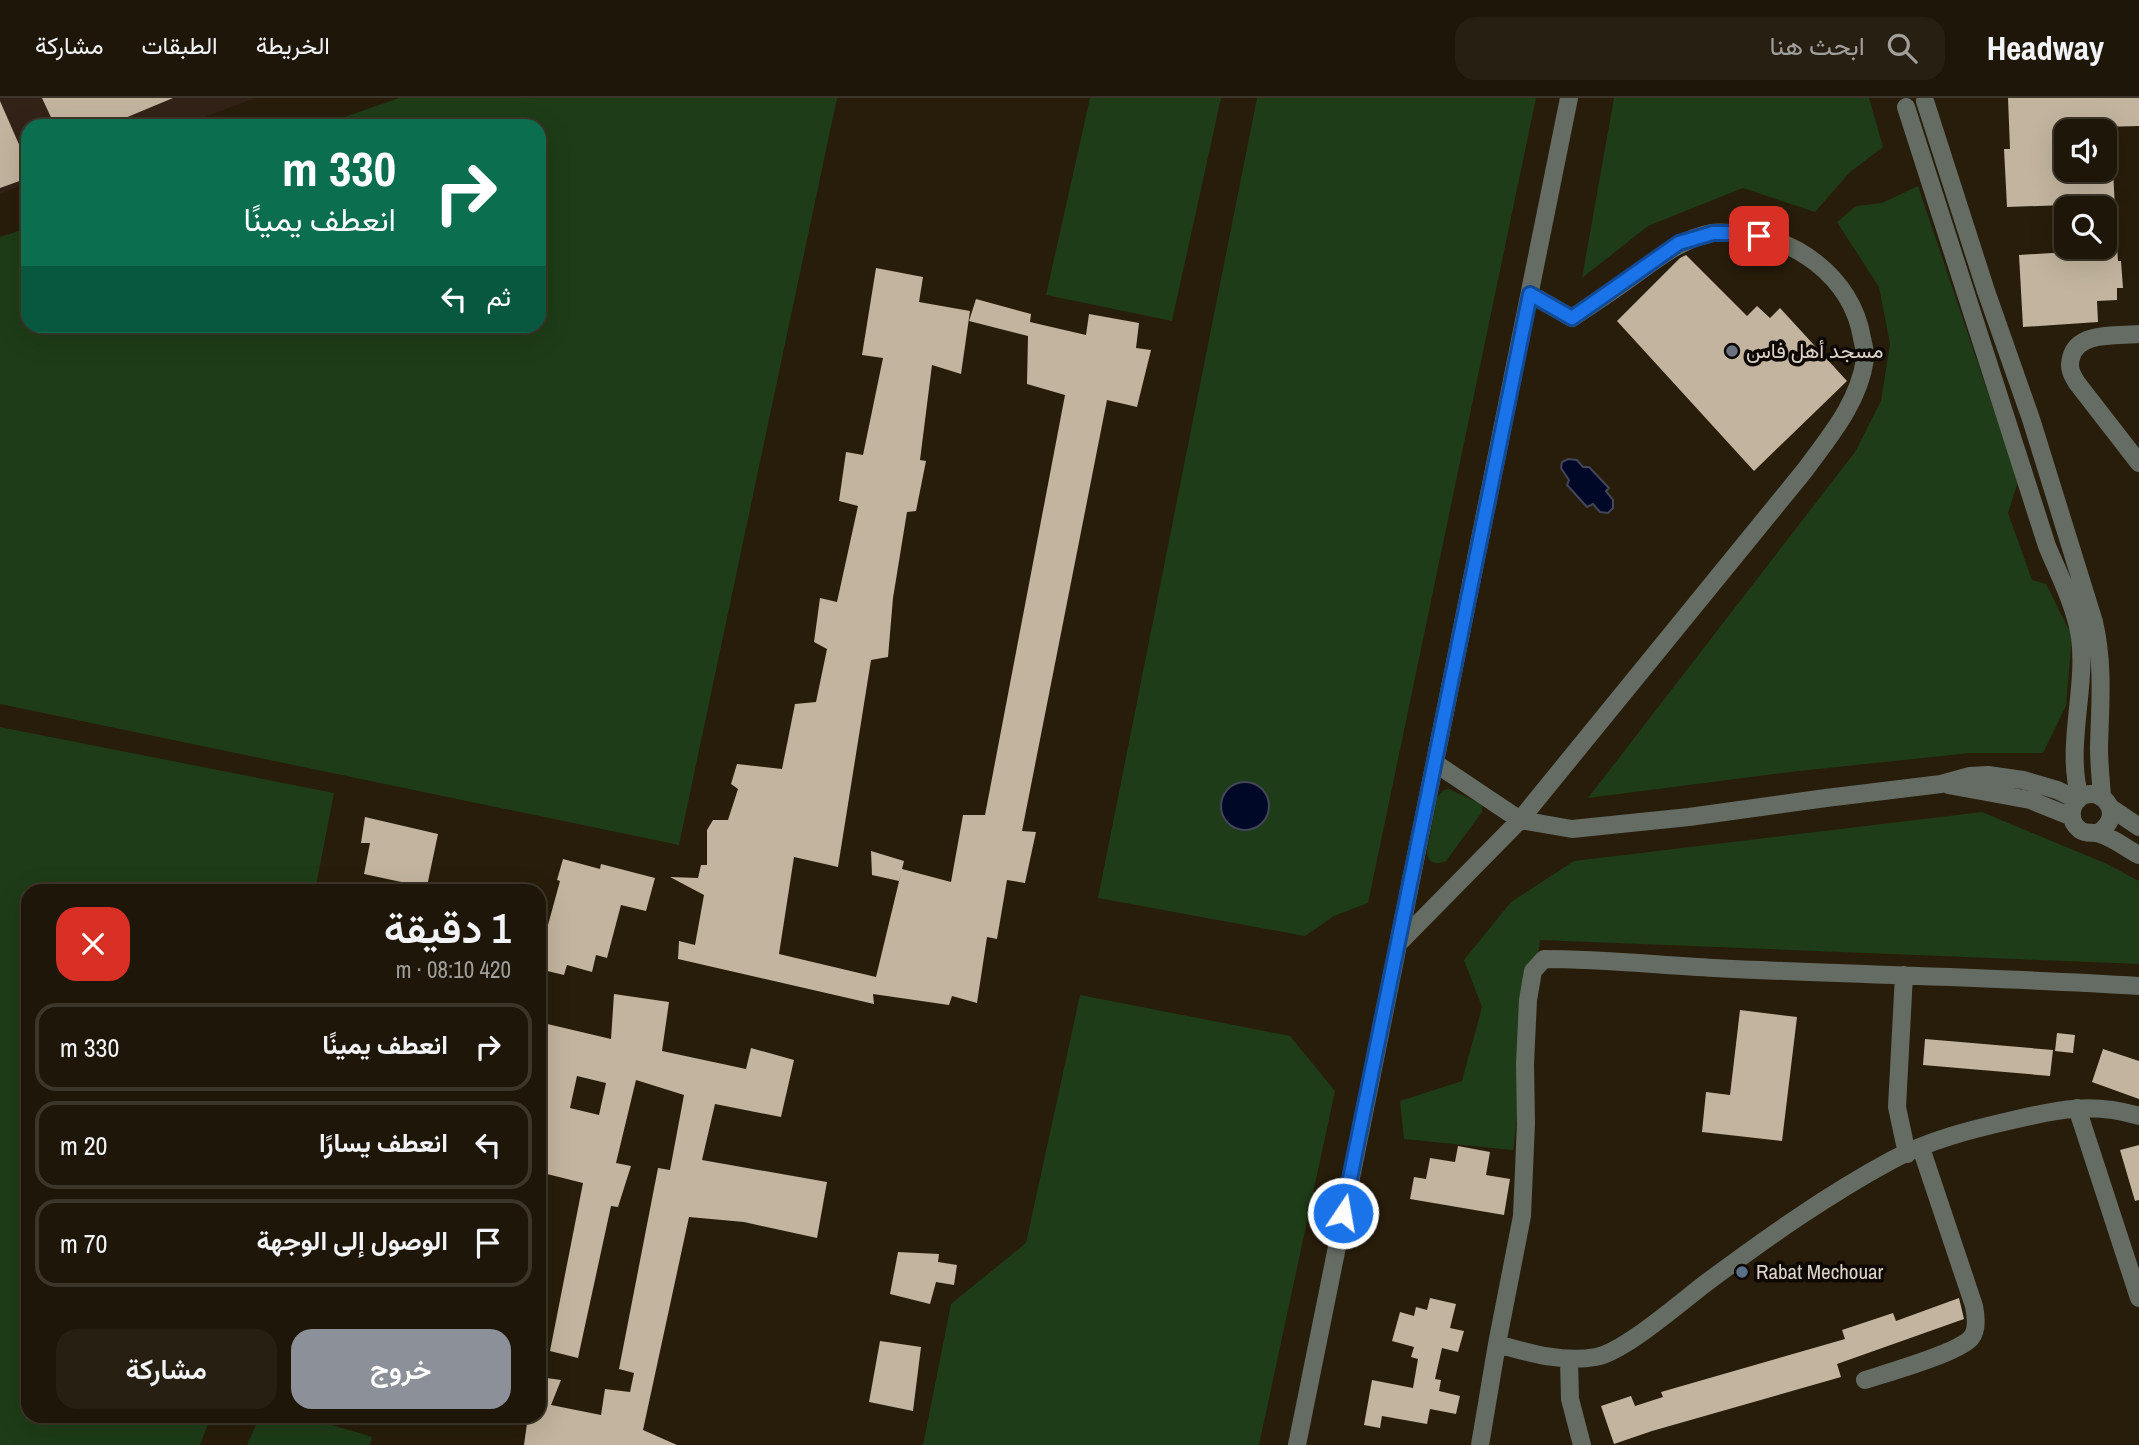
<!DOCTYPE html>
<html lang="ar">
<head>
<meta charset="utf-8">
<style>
	body { margin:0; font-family:"Archivo Narrow",Vazirmatn,sans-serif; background:#261f12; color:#f1f3f6; direction:rtl; height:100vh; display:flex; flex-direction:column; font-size:26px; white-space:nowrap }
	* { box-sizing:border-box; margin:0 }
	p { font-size:23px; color:#a19f9c }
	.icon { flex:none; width:38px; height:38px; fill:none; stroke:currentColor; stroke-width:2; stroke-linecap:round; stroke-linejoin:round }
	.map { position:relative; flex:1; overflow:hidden; direction:ltr }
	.panel { position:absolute; left:21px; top:786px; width:525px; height:539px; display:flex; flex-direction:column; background:#1e1608; border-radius:21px; box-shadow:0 7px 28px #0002,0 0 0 2px #3c3529; direction:rtl }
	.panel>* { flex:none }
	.hud { position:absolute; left:21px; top:21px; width:525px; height:214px; border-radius:21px; box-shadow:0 7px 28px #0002,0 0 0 2px #3c3529; direction:rtl; background:#0b6e4f; color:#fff; overflow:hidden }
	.buttons { position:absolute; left:2054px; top:21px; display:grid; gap:14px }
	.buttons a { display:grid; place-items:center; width:63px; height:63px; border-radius:14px; background:#1e1608; box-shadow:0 7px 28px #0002,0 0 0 2px #3c3529; font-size:35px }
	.pin { position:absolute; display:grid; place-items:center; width:60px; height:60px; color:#fff; margin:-30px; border-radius:14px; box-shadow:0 4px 10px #0006 }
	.me { position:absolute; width:77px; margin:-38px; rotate:12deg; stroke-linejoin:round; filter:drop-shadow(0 0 5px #0008) }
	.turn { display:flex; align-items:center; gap:24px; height:147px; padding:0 35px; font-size:32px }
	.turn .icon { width:91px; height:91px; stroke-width:2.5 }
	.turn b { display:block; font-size:49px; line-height:60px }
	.then { display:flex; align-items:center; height:66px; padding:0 35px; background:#0003; gap:14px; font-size:26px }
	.round { display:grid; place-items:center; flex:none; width:74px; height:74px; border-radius:21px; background:#261f12 }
	.overview { display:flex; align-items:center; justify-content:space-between; height:119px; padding:0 35px }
	h1 { font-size:42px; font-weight:600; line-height:52px }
	.button { display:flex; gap:14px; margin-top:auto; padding:14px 35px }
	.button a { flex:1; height:80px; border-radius:21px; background:#8c9099; color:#fff; font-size:28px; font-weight:600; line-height:80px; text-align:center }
	.button a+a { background:#261f12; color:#f1f3f6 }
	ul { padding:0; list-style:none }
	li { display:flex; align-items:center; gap:21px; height:88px; margin:0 14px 10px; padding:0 21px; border:4px solid #3c3529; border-radius:21px }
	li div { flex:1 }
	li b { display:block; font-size:26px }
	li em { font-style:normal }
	header { display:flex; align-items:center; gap:42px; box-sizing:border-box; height:98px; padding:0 35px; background:#1e1608; border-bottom:2px solid #3c3529 }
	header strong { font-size:33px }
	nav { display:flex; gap:38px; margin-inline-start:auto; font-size:24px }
	.search { width:490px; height:63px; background:#261f12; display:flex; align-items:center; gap:18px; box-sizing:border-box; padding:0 24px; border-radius:21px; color:#a19f9c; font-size:26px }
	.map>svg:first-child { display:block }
	.education { fill:#322218 }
	.green { fill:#1e3c17 }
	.water { fill:#000827; stroke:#424658; stroke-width:2 }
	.building { fill:#c2b49e; fill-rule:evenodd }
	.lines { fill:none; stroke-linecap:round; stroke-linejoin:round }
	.minor { stroke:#646c63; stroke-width:18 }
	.route-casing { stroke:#114b97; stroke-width:18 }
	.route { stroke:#1a73e8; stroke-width:12 }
	.worship-dot { fill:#6b7280; stroke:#0d0803; stroke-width:2.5 }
	.service-dot { fill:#5c6f8a; stroke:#0d0803; stroke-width:2.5 }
	.labels { text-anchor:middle; stroke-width:7; stroke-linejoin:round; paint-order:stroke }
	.poi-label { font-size:21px; fill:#dcd5ca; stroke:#0d0803; text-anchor:start }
</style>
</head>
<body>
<header>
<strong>Headway</strong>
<div class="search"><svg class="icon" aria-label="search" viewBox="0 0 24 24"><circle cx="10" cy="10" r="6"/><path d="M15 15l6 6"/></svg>ابحث هنا</div>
<nav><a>الخريطة</a><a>الطبقات</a><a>مشاركة</a></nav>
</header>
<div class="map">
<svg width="2139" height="1347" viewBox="0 0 2139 1347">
	<rect width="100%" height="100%" fill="#281d0a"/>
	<path class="education" d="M 0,0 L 255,0 L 181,28 L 28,28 L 28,85 L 0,96 Z"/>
	<path class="green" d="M 399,0 L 837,0 L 679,747 L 0,606 L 0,139 L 28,130 L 28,228 L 539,228 L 539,28 L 319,28 Z
		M 1090,0 L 1221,0 L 1172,223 L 1046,197 Z
		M 1257,0 L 1536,0 L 1368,805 L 1334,818 L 1305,838 L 1098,800 Z
		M 1614,0 L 1869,0 L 1883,49 L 1850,74 L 1815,114 L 1743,90 L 1648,128 L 1582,180 Z
		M 1918,88 L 2018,384 L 2008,415 L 2032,482 L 2046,486 L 2072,538 L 2066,608 L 2043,655 L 1970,655 L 1790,674 L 1588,700 L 1855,354 L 1881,303 L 1890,246 L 1879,189 L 1837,124 L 1856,108 L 1882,105 Z
		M 0,629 L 334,695 L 315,793 L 28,793 L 28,1318 L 211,1318 L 200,1347 L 0,1347 Z
		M 1449,691 L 1479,705 L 1482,708 L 1482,714 L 1446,763 C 1436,767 1428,766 1427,754 L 1437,699 L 1444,692 Z
		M 1982,714 L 2107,766 L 2139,783 L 2139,866 L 1540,842 L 1513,1052 L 1404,1041 L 1400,1003 L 1462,983 L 1482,909 L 1464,862 L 1511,804 L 1574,763 Z
		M 1080,897 L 1290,938 L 1335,993 L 1259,1347 L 923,1347 L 951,1206 L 1026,1145 Z
		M 260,1318 C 298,1318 336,1327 372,1339 L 370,1347 L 247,1347 Z"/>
	<path class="water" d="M 1568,361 L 1577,362 L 1583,369 L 1589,369 L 1609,390 L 1606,393 L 1613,402 L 1613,410 L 1608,415 L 1600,414 L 1593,406 L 1587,409 L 1567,387 L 1569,382 L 1561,370 L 1562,364 Z
		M1221 708a24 24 0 1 1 48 0a24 24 0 1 1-48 0Z"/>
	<path class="building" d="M 42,0 L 173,0 L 106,28 L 55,28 Z
		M 2008,0 L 2139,0 L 2139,28 L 2067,30 L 2067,72 L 2113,72 L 2115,110 L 2067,110 L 2066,107 L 2007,109 L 2004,51 L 2010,51 Z
		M 0,3 L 28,67 L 28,80 L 0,90 Z
		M 2069,149 L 2117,149 L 2118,163 L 2121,163 L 2123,190 L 2117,190 L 2117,202 L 2097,203 L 2098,224 L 2023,229 L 2019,157 L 2069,154 Z
		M 1686,157 L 1747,218 L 1757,208 L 1770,220 L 1780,210 L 1847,283 L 1754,373 L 1617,223 L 1680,160 Z
		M 876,170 L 923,179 L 919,204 L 970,213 L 961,276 L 932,267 L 920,362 L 926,363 L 916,413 L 907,414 L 893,500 L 888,559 L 871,562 L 838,769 L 794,759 L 779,856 L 876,879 L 902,771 L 951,784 L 963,717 L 985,717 L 1065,297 L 1027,286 L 1028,238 L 969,223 L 976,201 L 1031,216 L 1030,224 L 1086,237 L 1089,216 L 1139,225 L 1136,250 L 1151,252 L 1137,309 L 1107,302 L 1022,733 L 1036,734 L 1025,785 L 1007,782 L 997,841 L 987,839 L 977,905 L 952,898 L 949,907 L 873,896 L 874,906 L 678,861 L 679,843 L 695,847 L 704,797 L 670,779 L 698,780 L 701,767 L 707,767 L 707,732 L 713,722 L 728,722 L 738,691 L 731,686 L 737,666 L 782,671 L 795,606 L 816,604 L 827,551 L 814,544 L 820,500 L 837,504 L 858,408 L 839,403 L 846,354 L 863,357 L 883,260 L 862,257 Z
		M 365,719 L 438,736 L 426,793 L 404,793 L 406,785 L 364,776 L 370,745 L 361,745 Z
		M 871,753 L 904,763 L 899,783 L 872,777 Z
		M 563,761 L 600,771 L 601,766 L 655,780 L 646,813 L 621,807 L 607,860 L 596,857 L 592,874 L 567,867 L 564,877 L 539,871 L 539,860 L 560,783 L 557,782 Z
		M 614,896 L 669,904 L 662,953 L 746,971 L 751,950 L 794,962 L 781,1019 L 715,1006 L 702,1062 L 827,1084 L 817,1140 L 744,1124 L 689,1119 L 643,1332 L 677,1347 L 524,1347 L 528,1318 L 539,1318 L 539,1279 L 561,1282 L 551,1307 L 601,1317 L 605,1291 L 630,1294 L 634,1275 L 619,1271 L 658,1070 L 670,1072 L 684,997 L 636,982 L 616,1065 L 631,1068 L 618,1109 L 611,1108 L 578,1260 L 550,1253 L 583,1085 L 539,1074 L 539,924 L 611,941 ZM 577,978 L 606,985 L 599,1017 L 570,1010 Z
		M 1740,912 L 1797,919 L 1782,1043 L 1702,1034 L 1706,994 L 1730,997 Z
		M 2057,935 L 2075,937 L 2073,955 L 2055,953 Z
		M 1925,941 L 2053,952 L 2050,978 L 1923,967 Z
		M 2103,951 L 2139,963 L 2139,1001 L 2092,984 Z
		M 2139,1047 L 2139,1102 L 2135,1103 L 2120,1052 Z
		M 1458,1048 L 1490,1054 L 1486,1077 L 1510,1081 L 1504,1117 L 1410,1101 L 1414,1079 L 1426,1081 L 1430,1060 L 1455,1064 Z
		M 898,1154 L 939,1156 L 938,1164 L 957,1167 L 954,1187 L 936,1184 L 930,1206 L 890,1196 Z
		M 1430,1200 L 1456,1206 L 1450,1230 L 1464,1233 L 1458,1254 L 1442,1250 L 1435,1281 L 1441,1282 L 1439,1293 L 1460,1298 L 1456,1316 L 1430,1311 L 1427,1326 L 1382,1318 L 1380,1330 L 1364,1327 L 1372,1282 L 1413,1290 L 1418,1261 L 1411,1259 L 1414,1249 L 1392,1243 L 1400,1214 L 1414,1218 L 1416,1209 L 1427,1212 Z
		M 1959,1200 L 1964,1221 L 1837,1266 L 1841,1279 L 1652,1333 L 1614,1346 L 1601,1308 L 1631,1298 L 1635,1308 L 1663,1299 L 1661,1294 L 1845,1241 L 1842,1232 L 1893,1215 L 1896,1223 Z
		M 880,1243 L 921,1249 L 913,1313 L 869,1304 Z"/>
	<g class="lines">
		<path class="minor" d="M 1925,3 L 1986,193 L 2031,321 L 2094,524 C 2104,566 2100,607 2099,650 C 2099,666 2101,683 2102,699
			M 1906,9 L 2047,448 C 2059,477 2075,507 2080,539 C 2087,591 2065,649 2080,700
			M 2139,236 C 2117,238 2077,233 2071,260 C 2068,270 2072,277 2077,285 L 2139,365
			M 1435,665 L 1520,722 L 1572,731 L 1689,719 L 1826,700 L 1941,686 L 1970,678 L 1988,677 L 2023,682 L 2057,692 L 2078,702
			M 1948,687 L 2030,702 L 2072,719
			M 2111,710 L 2139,729
			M 2098,735 C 2129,716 2097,682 2077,702 C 2073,707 2071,712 2072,718 C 2072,723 2075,728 2080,732 C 2087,737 2093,733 2100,736 C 2114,740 2127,751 2139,757
			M 1398,846 L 1520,722 L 1805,372 C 1830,338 1859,304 1865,261 C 1865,254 1864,247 1862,240 C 1852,179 1793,136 1733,135 C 1726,135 1718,134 1712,135 C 1680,141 1655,163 1629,181 C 1610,195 1591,207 1572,220 L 1530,196
			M 1904,877 L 1897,1009 L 1907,1056
			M 2077,1010 L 2139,1200
			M 1497,1246 C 1529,1255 1562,1265 1596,1259 C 1624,1254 1681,1204 1706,1185 C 1765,1141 1827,1097 1892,1062 C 1929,1042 1973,1031 2013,1022 C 2059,1011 2093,1004 2139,1018
			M 1569,1261 L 1570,1301 L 1582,1347
			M 1865,1282 C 1887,1275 1958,1255 1971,1240 C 1978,1232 1976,1218 1974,1208 L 1921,1050
			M 1297,1347 L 1569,0
			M 1480,1347 L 1497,1246 L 1522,1118 L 1526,1025 L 1525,966 L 1528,902 L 1533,873 L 1544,861 C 1601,861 1657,867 1714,870 C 1855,877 1997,879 2139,888"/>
	</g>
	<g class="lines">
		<defs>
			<path id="route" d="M 1343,1115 L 1530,196 L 1572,220 L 1679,145 L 1713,135 L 1742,135 L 1759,138"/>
		</defs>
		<use href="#route" class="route-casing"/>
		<use href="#route" class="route"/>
	</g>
	<circle class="worship-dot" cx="1732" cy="253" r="7"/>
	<circle class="service-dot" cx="1742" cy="1174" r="7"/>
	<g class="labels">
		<g class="poi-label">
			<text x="1746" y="260">مسجد أهل فاس</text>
			<text x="1756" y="1181">Rabat Mechouar</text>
		</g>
	</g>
</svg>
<div class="buttons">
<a><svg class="icon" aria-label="sound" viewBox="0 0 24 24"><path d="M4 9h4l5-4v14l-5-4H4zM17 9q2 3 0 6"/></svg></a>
<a><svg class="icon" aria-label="search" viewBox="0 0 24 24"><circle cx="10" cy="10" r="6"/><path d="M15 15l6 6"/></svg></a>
</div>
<div class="pin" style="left:1759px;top:138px;background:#d93025"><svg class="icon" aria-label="arrive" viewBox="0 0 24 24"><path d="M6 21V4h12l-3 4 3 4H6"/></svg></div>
<svg class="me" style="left:1343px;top:1115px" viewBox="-20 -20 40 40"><circle r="17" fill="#1a73e8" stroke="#fff" stroke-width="3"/><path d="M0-11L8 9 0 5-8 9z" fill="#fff"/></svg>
<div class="hud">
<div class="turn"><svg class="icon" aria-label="right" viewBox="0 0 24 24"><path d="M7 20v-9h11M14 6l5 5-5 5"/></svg><div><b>330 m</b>انعطف يمينًا</div></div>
<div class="then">ثم<svg class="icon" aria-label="left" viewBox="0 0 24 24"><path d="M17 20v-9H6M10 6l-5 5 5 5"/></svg></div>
</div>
<section class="panel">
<div class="overview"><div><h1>1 دقيقة</h1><p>420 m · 08:10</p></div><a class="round" style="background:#d93025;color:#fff"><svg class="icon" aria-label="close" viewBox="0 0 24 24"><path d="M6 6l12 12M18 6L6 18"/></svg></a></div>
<ul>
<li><svg class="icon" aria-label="right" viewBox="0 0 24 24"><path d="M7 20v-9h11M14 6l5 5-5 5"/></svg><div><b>انعطف يمينًا</b></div><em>330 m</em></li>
<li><svg class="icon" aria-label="left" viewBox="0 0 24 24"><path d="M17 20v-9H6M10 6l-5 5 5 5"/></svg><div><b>انعطف يسارًا</b></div><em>20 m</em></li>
<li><svg class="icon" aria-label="arrive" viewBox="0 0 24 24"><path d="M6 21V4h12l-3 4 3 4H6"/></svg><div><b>الوصول إلى الوجهة</b></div><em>70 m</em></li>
</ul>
<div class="button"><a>خروج</a><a>مشاركة</a></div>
</section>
</div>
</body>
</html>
